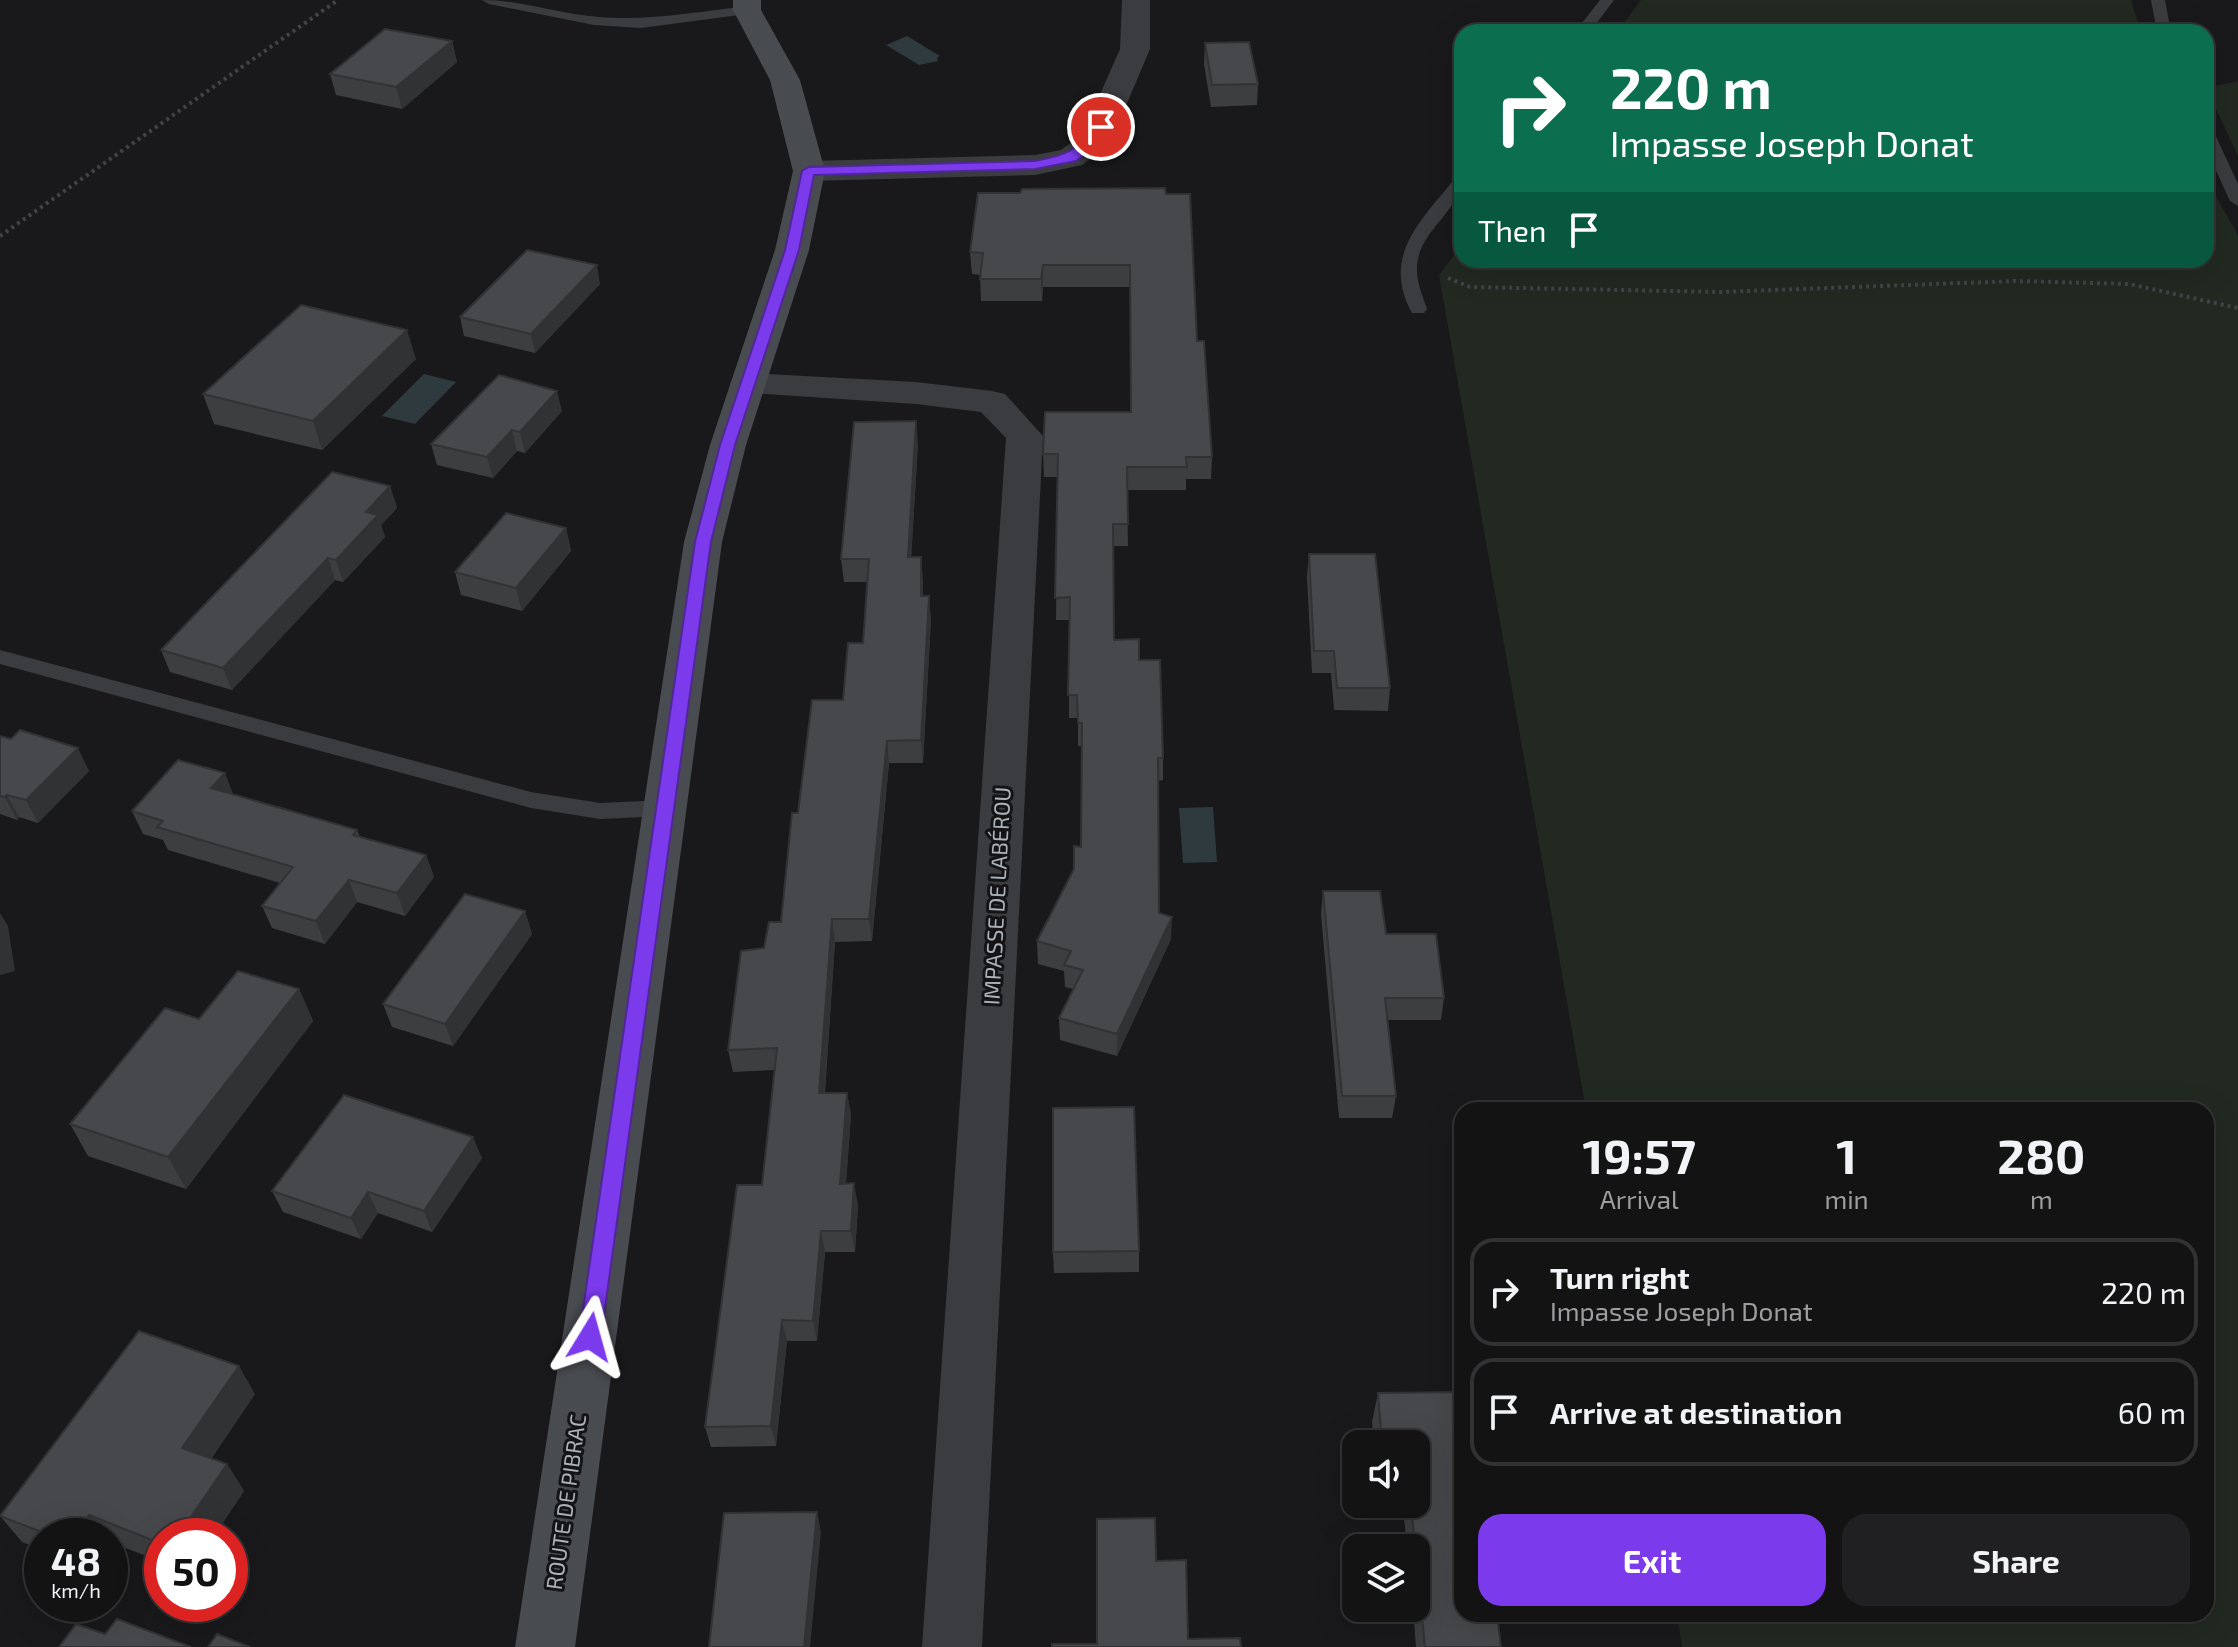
<!DOCTYPE html>
<html lang="en">
<head>
<meta charset="utf-8">
<style>
	body { margin:0; font-family:"Exo 2",sans-serif; background:#202022; color:#f1f3f6; height:100vh; display:flex; flex-direction:column; font-size:30px; white-space:nowrap }
	* { box-sizing:border-box; margin:0 }
	p { font-size:26px; color:#9d9ea0 }
	.icon { flex:none; width:44px; height:44px; fill:none; stroke:currentColor; stroke-width:2; stroke-linecap:round; stroke-linejoin:round }
	.map { position:relative; flex:1; overflow:hidden }
	.drawer { position:absolute; left:1454px; top:1102px; width:760px; height:520px; display:flex; flex-direction:column; background:#131314; border-radius:24px; box-shadow:0 8px 32px #0002,0 0 0 2px #323234 }
	.drawer>* { flex:none }
	.top-card { position:absolute; left:1454px; top:24px; width:760px; height:244px; border-radius:24px; box-shadow:0 8px 32px #0002,0 0 0 2px #323234; background:#0b6e4f; color:#fff; overflow:hidden }
	.fabs { position:absolute; left:1342px; top:1430px; display:grid; gap:16px }
	.fabs a { display:grid; place-items:center; width:88px; height:88px; border-radius:16px; background:#131314; box-shadow:0 8px 32px #0002,0 0 0 2px #323234; font-size:40px }
	.speed { position:absolute; left:24px; top:1518px; display:flex; gap:16px; font-size:40px; font-weight:700; text-align:center }
	.speed>* { display:grid; place-content:center; width:104px; height:104px; border-radius:50%; background:#131314; box-shadow:0 8px 32px #0002,0 0 0 2px #323234; line-height:1 }
	.speed small { font-size:20px; font-weight:400 }
	.speed .limit { border:12px solid #d22; background:#fff; color:#111 }
	.pin { position:absolute; display:grid; place-items:center; width:68px; height:68px; color:#fff; margin:-34px; border:4px solid #fff; border-radius:50%; box-shadow:0 2px 8px #0007 }
	.me { position:absolute; width:88px; margin:-44px; rotate:8deg; stroke-linejoin:round; filter:drop-shadow(0 0 6px #0008) }
	.turn { display:flex; align-items:center; gap:28px; height:168px; padding:0 24px; font-size:36px }
	.turn .icon { width:104px; height:104px; stroke-width:2.5 }
	.turn b { display:block; font-size:56px; line-height:68px }
	.then { display:flex; align-items:center; height:76px; padding:0 24px; background:#0003; gap:16px; font-size:30px }
	.eta { display:flex; justify-content:space-evenly; align-items:center; height:136px; text-align:center }
	.eta b { font-size:48px; font-weight:700; line-height:56px }
	.cta { display:flex; gap:16px; margin-top:auto; padding:16px 24px }
	.cta a { flex:1; height:92px; border-radius:24px; background:#7c3aed; color:#fff; font-size:32px; font-weight:700; line-height:92px; text-align:center }
	.cta a+a { background:#202022; color:#f1f3f6 }
	ul { padding:0; list-style:none }
	li { display:flex; align-items:center; gap:24px; height:108px; margin:0 16px 12px; padding:0 8px; border:4px solid #323234; border-radius:24px }
	li div { flex:1 }
	li b { display:block; font-size:30px }
	li em { font-style:normal }
	.map>svg:first-child { display:block }
	.green { fill:#212921 }
	.water { fill:#2f3a3f }
	.lines { fill:none; stroke-linecap:round; stroke-linejoin:round }
	.path { stroke:#404347; stroke-width:4; stroke-dasharray:3 4; stroke-linecap:butt }
	.lane { fill:#3a3c40; fill-rule:evenodd }
	.street { fill:#3a3c40; fill-rule:evenodd }
	.secondary { fill:#484b50; fill-rule:evenodd }
	.wall { fill:#3c3e40 }
	.shaded-wall { fill:#313234 }
	.building { fill:#46484b; stroke:#313234; stroke-width:2 }
	.route { fill:#7c3aed; stroke:#51269a; stroke-width:2 }
	.labels { text-anchor:middle; stroke-width:6; stroke-linejoin:round; paint-order:stroke }
	.street-label { font-size:22px; fill:#acb2ba; stroke:#141416 }
</style>
</head>
<body>
<div class="map">
<svg width="2238" height="1647" viewBox="0 0 2238 1647">
	<rect width="100%" height="100%" fill="#19191b"/>
	<path class="green" d="M 1641,0 L 2131,0 L 2141,32 L 1617,32 Z
		M 2238,81 L 2238,156 L 2206,88 Z
		M 2206,179 L 2238,235 L 2238,1647 L 1682,1647 L 1677,1614 L 2206,1614 L 2206,1110 L 1586,1110 L 1439,275 L 1462,244 L 1462,260 L 2206,260 Z"/>
	<path class="water" d="M 907,36 L 940,56 L 937,58 L 938,61 L 919,65 L 886,45 Z
		M 424,374 L 456,382 L 415,424 L 382,416 Z
		M 1213,807 L 1217,862 L 1183,863 L 1179,808 Z"/>
	<g class="lines">
		<path class="path" d="M 0,236 L 338,0
			M 1448,278 L 1470,287 L 1720,292 L 2016,281 L 2129,284 L 2238,308"/>
		<path class="lane" d="M 482,0 C 522,0 559,14 599,17 C 649,21 697,12 747,6 L 754,10 L 747,14 L 641,28 L 594,25 L 489,4 Z
			M 1600,0 L 1614,0 L 1590,32 L 1575,32 Z
			M 2151,0 L 2165,0 L 2171,32 L 2157,32 Z
			M 2206,127 L 2214,132 L 2238,184 L 2238,206 L 2230,201 L 2206,149 Z
			M 1462,175 C 1462,213 1415,231 1417,271 C 1417,283 1423,297 1427,309 L 1424,313 L 1412,313 C 1380,255 1423,219 1456,177 Z
			M 0,650 L 531,792 L 600,803 L 666,800 L 674,802 L 677,808 L 674,814 L 666,816 L 600,819 L 531,808 L 0,664 Z"/>
		<path class="street" d="M 1122,0 L 1150,0 L 1150,49 L 1117,127 L 1098,153 L 1082,165 L 1035,175 L 809,181 L 798,178 L 793,171 L 798,164 L 809,161 L 1035,155 L 1061,150 L 1076,139 L 1086,126 L 1120,49 Z
			M 748,373 L 916,382 L 992,391 L 1005,394 L 1043,436 L 982,1647 L 922,1647 L 1006,438 L 981,412 L 916,404 L 735,392 L 730,384 L 735,376 Z"/>
		<path class="secondary" d="M 733,0 L 761,0 L 761,10 L 800,80 L 825,171 L 809,250 L 746,445 L 722,542 L 575,1647 L 515,1647 L 684,542 L 710,445 L 775,250 L 793,171 L 770,80 L 733,10 Z"/>
	</g>
	<path class="wall" d="M 452,41 L 457,62 L 402,109 L 336,95 L 330,74 Z
		M 1205,43 L 1258,84 L 1257,105 L 1211,107 L 1204,64 Z
		M 1166,194 L 1197,341 L 1212,457 L 1211,479 L 1186,479 L 1186,490 L 1127,490 L 1128,546 L 1113,546 L 1114,640 L 1139,660 L 1163,758 L 1163,780 L 1158,781 L 1159,913 L 1171,939 L 1117,1056 L 1060,1040 L 1059,1018 L 1073,989 L 1065,987 L 1064,971 L 1038,964 L 1037,941 L 1074,869 L 1081,847 L 1082,746 L 1078,746 L 1078,718 L 1069,718 L 1069,620 L 1056,620 L 1058,477 L 1044,477 L 1043,454 L 1131,412 L 1130,287 L 1043,287 L 1042,301 L 981,301 L 980,275 L 972,274 L 970,252 Z
		M 600,284 L 535,353 L 464,336 L 460,317 Z
		M 416,359 L 322,450 L 214,424 L 203,394 Z
		M 562,411 L 525,453 L 517,451 L 493,478 L 437,465 L 431,444 Z
		M 918,444 L 911,557 L 923,580 L 923,596 L 931,619 L 923,763 L 889,763 L 872,941 L 835,942 L 825,1093 L 847,1093 L 851,1115 L 846,1184 L 858,1205 L 855,1252 L 825,1252 L 817,1341 L 787,1341 L 776,1446 L 711,1447 L 705,1427 L 762,1185 L 775,1070 L 733,1072 L 728,1050 L 764,948 L 781,922 L 798,813 L 843,700 L 863,643 L 867,582 L 844,582 L 841,559 Z
		M 390,486 L 397,508 L 381,525 L 385,537 L 343,582 L 335,580 L 232,690 L 170,672 L 161,650 Z
		M 566,528 L 571,551 L 522,611 L 461,595 L 455,572 Z
		M 1309,554 L 1390,688 L 1388,711 L 1334,710 L 1331,673 L 1312,673 L 1307,577 Z
		M 0,736 L 89,771 L 38,823 L 19,817 L 17,820 L 0,814 Z
		M 233,794 L 357,830 L 360,837 L 426,855 L 434,877 L 405,916 L 357,902 L 325,944 L 272,928 L 262,906 L 280,883 L 168,850 L 163,840 L 143,834 L 132,811 Z
		M 1323,891 L 1386,934 L 1444,998 L 1441,1020 L 1387,1020 L 1396,1096 L 1392,1118 L 1339,1118 L 1321,914 Z
		M 525,911 L 532,934 L 453,1046 L 392,1027 L 383,1004 Z
		M 299,989 L 313,1021 L 186,1189 L 88,1156 L 70,1124 L 199,1019 Z
		M 482,1158 L 432,1232 L 378,1213 L 361,1239 L 283,1212 L 272,1191 Z
		M 1139,1251 L 1139,1272 L 1054,1273 L 1053,1252 Z
		M 1456,1392 L 1462,1443 L 1462,1614 L 1510,1614 L 1497,1614 L 1501,1647 L 1416,1647 L 1413,1608 L 1416,1608 L 1416,1548 L 1407,1548 L 1403,1507 L 1379,1507 L 1379,1504 L 1416,1504 L 1416,1444 L 1374,1444 L 1372,1422 L 1378,1393 Z
		M 255,1394 L 211,1459 L 227,1464 L 244,1491 L 214,1536 L 162,1536 L 162,1562 L 110,1542 L 110,1536 L 42,1536 L 42,1550 L 22,1542 L 0,1516 Z"/>
	<path class="shaded-wall" d="M 452,41 L 457,62 L 402,109 L 396,87 Z
		M 597,265 L 600,284 L 535,353 L 531,334 Z
		M 1043,265 L 1043,287 L 1042,301 L 1041,279 Z
		M 407,330 L 416,359 L 322,450 L 313,421 Z
		M 557,391 L 562,411 L 525,453 L 520,432 Z
		M 916,421 L 918,444 L 910,580 L 908,557 Z
		M 512,430 L 517,451 L 493,478 L 487,457 Z
		M 390,486 L 397,508 L 381,525 L 385,537 L 343,582 L 336,560 L 366,512 Z
		M 566,528 L 571,551 L 522,611 L 516,588 Z
		M 921,557 L 923,580 L 923,619 L 921,596 Z
		M 328,558 L 335,580 L 232,690 L 223,668 Z
		M 929,596 L 931,619 L 923,763 L 921,740 Z
		M 887,741 L 889,763 L 872,941 L 869,919 Z
		M 78,748 L 89,771 L 38,823 L 26,800 Z
		M 225,773 L 234,796 L 211,788 Z
		M 7,795 L 19,817 L 17,820 L 5,797 Z
		M 426,855 L 434,877 L 405,916 L 397,893 Z
		M 349,880 L 357,902 L 325,944 L 316,921 Z
		M 525,911 L 532,934 L 453,1046 L 445,1024 Z
		M 0,913 L 8,926 L 15,971 L 0,975 Z
		M 1172,917 L 1171,939 L 1117,1056 L 1117,1034 Z
		M 832,919 L 835,942 L 823,1115 L 819,1093 Z
		M 299,989 L 313,1021 L 186,1189 L 168,1157 Z
		M 847,1093 L 851,1115 L 844,1205 L 840,1184 Z
		M 473,1137 L 482,1158 L 432,1232 L 424,1211 Z
		M 854,1183 L 858,1205 L 855,1252 L 851,1231 Z
		M 368,1192 L 378,1213 L 361,1239 L 351,1218 Z
		M 821,1231 L 825,1252 L 817,1341 L 813,1321 Z
		M 782,1320 L 787,1341 L 776,1446 L 771,1426 Z
		M 239,1366 L 255,1394 L 199,1475 L 182,1448 Z
		M 227,1464 L 244,1491 L 214,1536 L 178,1536 Z
		M 817,1512 L 821,1532 L 810,1647 L 804,1647 Z
		M 89,1515 L 105,1536 L 75,1536 Z"/>
	<path class="building" d="M 385,29 L 452,41 L 396,87 L 330,74 Z
		M 1249,42 L 1258,84 L 1212,85 L 1205,43 Z
		M 1165,188 L 1166,194 L 1190,194 L 1197,341 L 1204,341 L 1212,457 L 1186,457 L 1187,467 L 1127,467 L 1128,524 L 1113,524 L 1114,640 L 1139,639 L 1139,660 L 1160,660 L 1163,758 L 1158,758 L 1159,913 L 1172,917 L 1117,1034 L 1059,1018 L 1083,970 L 1064,965 L 1071,951 L 1037,941 L 1074,869 L 1074,846 L 1081,847 L 1082,723 L 1078,723 L 1077,695 L 1068,695 L 1070,597 L 1055,598 L 1058,454 L 1043,454 L 1045,412 L 1131,412 L 1130,265 L 1043,265 L 1041,279 L 980,279 L 983,253 L 970,252 L 978,193 L 1020,193 L 1022,189 Z
		M 527,250 L 597,265 L 531,334 L 460,317 Z
		M 301,305 L 407,330 L 313,421 L 203,394 Z
		M 499,375 L 557,391 L 520,432 L 512,430 L 487,457 L 431,444 Z
		M 916,421 L 908,557 L 921,557 L 921,596 L 929,596 L 921,740 L 887,741 L 869,919 L 832,919 L 819,1093 L 847,1093 L 840,1184 L 854,1183 L 851,1231 L 821,1231 L 813,1321 L 782,1320 L 771,1426 L 705,1427 L 737,1185 L 762,1185 L 777,1048 L 728,1050 L 741,951 L 764,948 L 769,922 L 781,922 L 792,813 L 798,813 L 812,700 L 843,700 L 848,643 L 863,643 L 869,559 L 841,559 L 854,422 Z
		M 332,472 L 390,486 L 366,512 L 378,515 L 336,560 L 328,558 L 223,668 L 161,650 Z
		M 506,513 L 566,528 L 516,588 L 455,572 Z
		M 1309,554 L 1375,554 L 1390,688 L 1337,688 L 1334,651 L 1314,651 Z
		M 20,730 L 78,748 L 26,800 L 7,795 L 5,797 L 0,796 L 0,736 L 11,739 Z
		M 178,760 L 225,773 L 211,788 L 357,830 L 353,835 L 426,855 L 397,893 L 349,880 L 316,921 L 262,906 L 293,867 L 157,827 L 163,821 L 132,811 Z
		M 1323,891 L 1380,891 L 1386,934 L 1436,934 L 1444,998 L 1385,998 L 1396,1096 L 1342,1096 Z
		M 465,894 L 525,911 L 445,1024 L 383,1004 Z
		M 238,971 L 299,989 L 168,1157 L 70,1124 L 165,1008 L 199,1019 Z
		M 344,1095 L 473,1137 L 424,1211 L 368,1192 L 351,1218 L 272,1191 Z
		M 1134,1107 L 1139,1251 L 1053,1252 L 1053,1108 Z
		M 139,1331 L 239,1366 L 182,1448 L 227,1464 L 178,1536 L 162,1536 L 162,1544 L 89,1515 L 75,1536 L 52,1536 L 0,1516 Z
		M 1456,1392 L 1462,1443 L 1462,1614 L 1497,1614 L 1501,1647 L 1425,1647 L 1411,1504 L 1416,1504 L 1416,1444 L 1382,1444 L 1378,1393 Z
		M 817,1512 L 804,1647 L 709,1647 L 724,1513 Z
		M 1155,1518 L 1156,1561 L 1186,1560 L 1188,1639 L 1240,1638 L 1241,1647 L 1052,1647 L 1052,1644 L 1097,1644 L 1097,1519 Z
		M 117,1619 L 191,1647 L 59,1647 L 76,1624 L 105,1634 Z
		M 217,1634 L 250,1647 L 208,1647 Z"/>
	<path class="route" d="M 1097,125 L 1108,127 L 1092,149 L 1076,161 L 1035,169 L 814,175 L 799,250 L 735,445 L 711,542 L 601,1337 L 597,1344 L 590,1347 L 582,1344 L 579,1337 L 695,542 L 720,445 L 785,250 L 802,171 L 809,167 L 1035,161 C 1068,155 1076,151 1097,125 Z"/>
	<g class="labels">
		<g class="street-label">
			<text transform="translate(997 896) rotate(-87)" y="8">IMPASSE DE LABÉROU</text>
			<text transform="translate(566 1502) rotate(-82)" y="8">ROUTE DE PIBRAC</text>
		</g>
	</g>
</svg>
<div class="fabs">
<a><svg class="icon" aria-label="sound" viewBox="0 0 24 24"><path d="M4 9h4l5-4v14l-5-4H4zM17 9q2 3 0 6"/></svg></a>
<a><svg class="icon" aria-label="layers" viewBox="0 0 24 24"><path d="M12 4l9 5-9 5-9-5zM3 14l9 5 9-5"/></svg></a>
</div>
<div class="speed"><div>48<small>km/h</small></div><div class="limit">50</div></div>
<div class="pin" style="left:1101px;top:127px;background:#d93025"><svg class="icon" aria-label="arrive" viewBox="0 0 24 24"><path d="M6 21V4h12l-3 4 3 4H6"/></svg></div>
<svg class="me" style="left:590px;top:1337px" viewBox="-20 -20 40 40"><path d="M0-17L14 15 0 8-14 15z" fill="#7c3aed" stroke="#fff" stroke-width="4"/></svg>
<div class="top-card">
<div class="turn"><svg class="icon" aria-label="right" viewBox="0 0 24 24"><path d="M7 20v-9h11M14 6l5 5-5 5"/></svg><div><b>220 m</b>Impasse Joseph Donat</div></div>
<div class="then">Then<svg class="icon" aria-label="arrive" viewBox="0 0 24 24"><path d="M6 21V4h12l-3 4 3 4H6"/></svg></div>
</div>
<section class="drawer">
<div class="eta">
<div><b>19:57</b><p>Arrival</p></div>
<div><b>1</b><p>min</p></div>
<div><b>280</b><p>m</p></div>
</div>
<ul>
<li><svg class="icon" aria-label="right" viewBox="0 0 24 24"><path d="M7 20v-9h11M14 6l5 5-5 5"/></svg><div><b>Turn right</b><p>Impasse Joseph Donat</p></div><em>220 m</em></li>
<li><svg class="icon" aria-label="arrive" viewBox="0 0 24 24"><path d="M6 21V4h12l-3 4 3 4H6"/></svg><div><b>Arrive at destination</b></div><em>60 m</em></li>
</ul>
<div class="cta"><a>Exit</a><a>Share</a></div>
</section>
</div>
</body>
</html>
